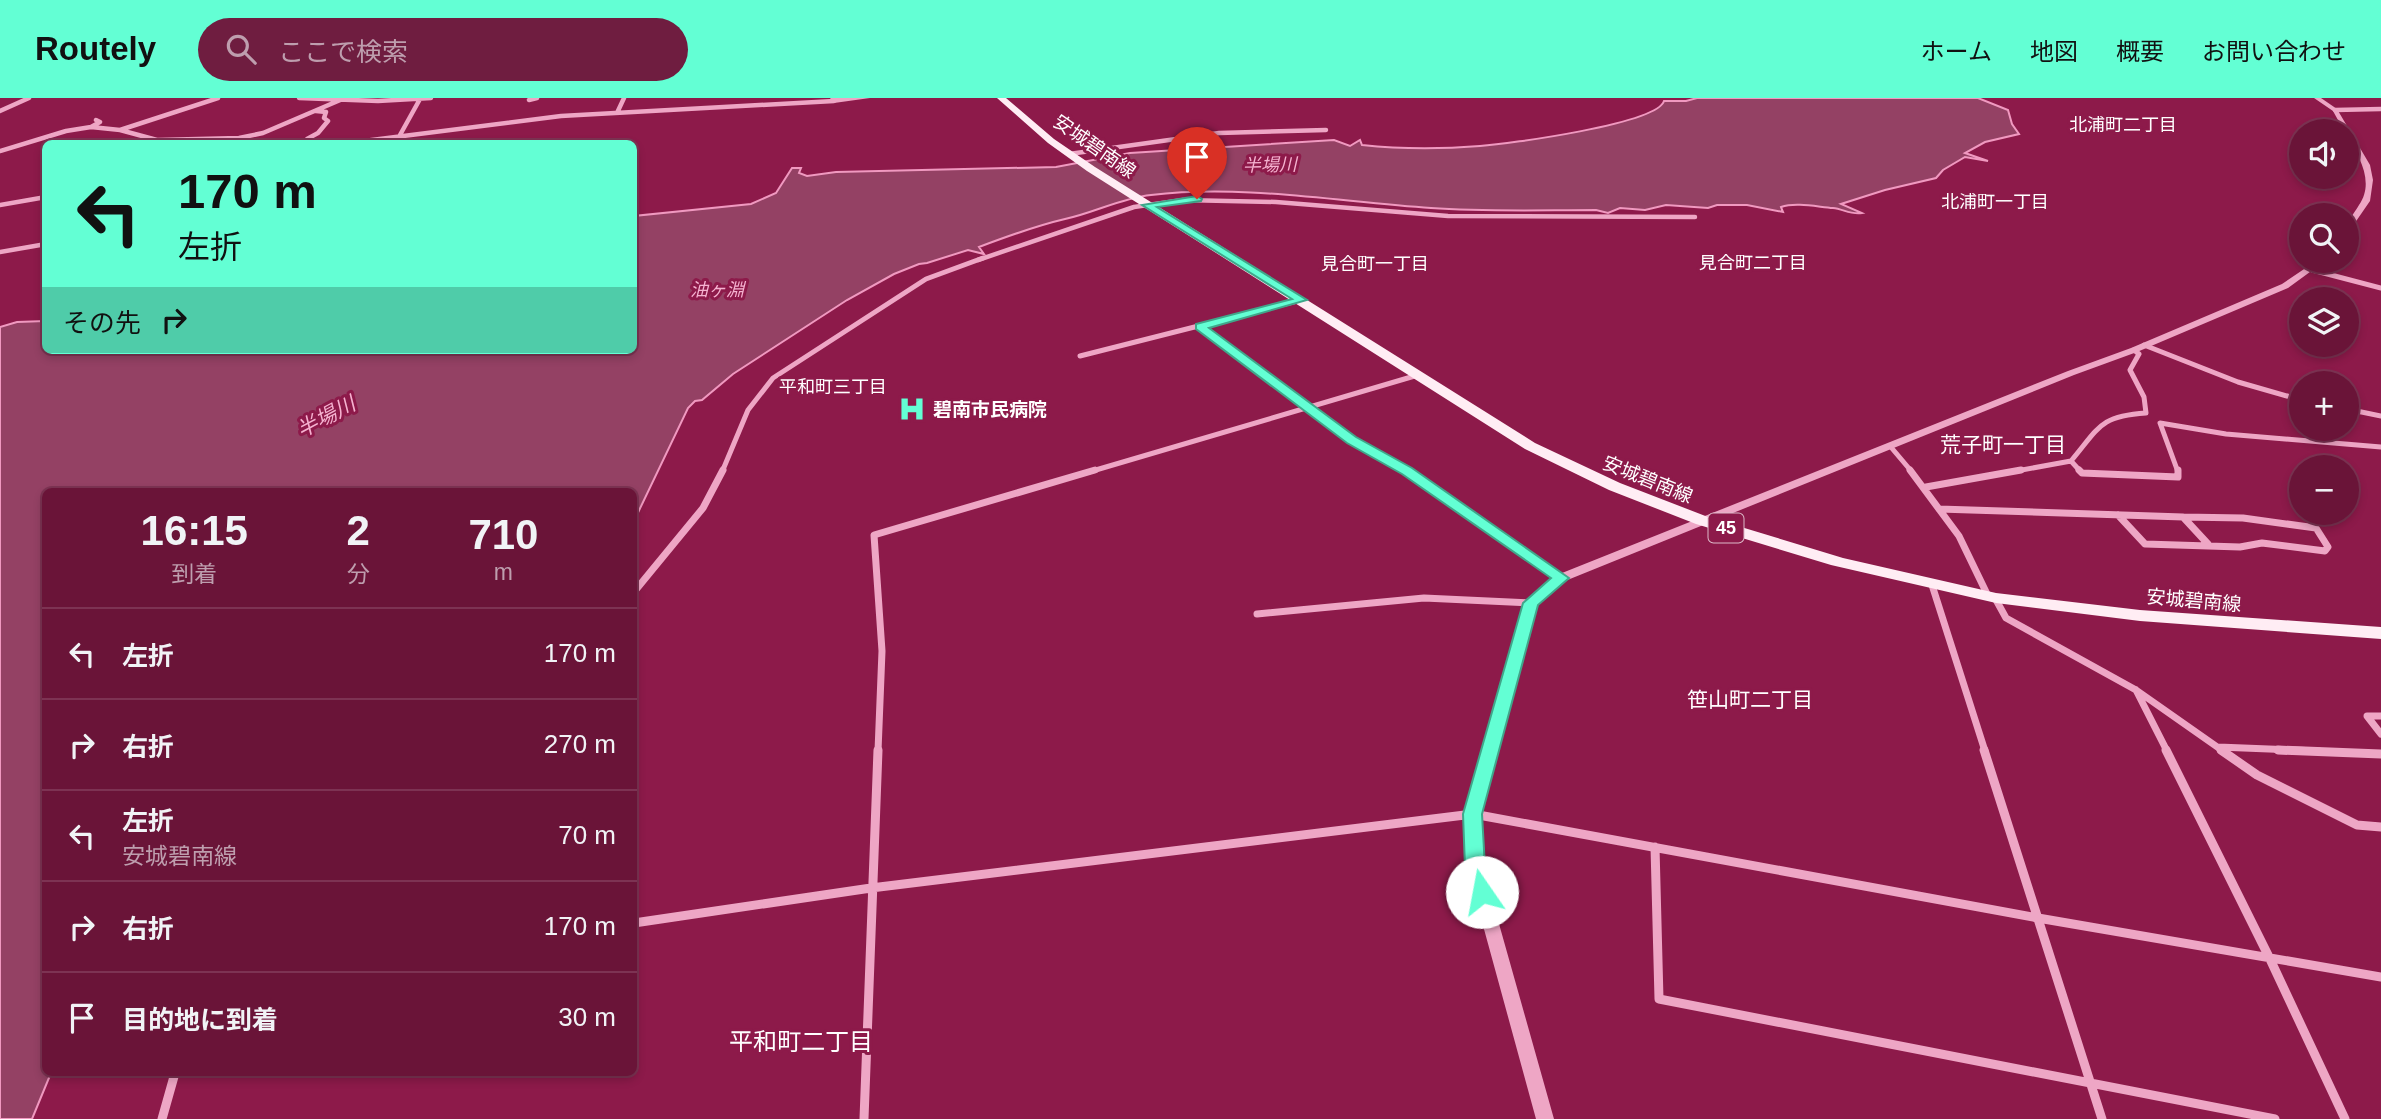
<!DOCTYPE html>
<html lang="ja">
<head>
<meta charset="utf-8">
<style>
	body { margin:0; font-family:Arial,"Noto Sans JP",sans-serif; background:#6f1d40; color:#f1f3f6; height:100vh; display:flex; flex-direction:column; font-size:26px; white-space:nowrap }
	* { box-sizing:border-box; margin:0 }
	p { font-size:23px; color:#be9eae }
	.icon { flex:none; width:38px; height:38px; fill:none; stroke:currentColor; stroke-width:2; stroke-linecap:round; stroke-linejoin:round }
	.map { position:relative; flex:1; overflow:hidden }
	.details { position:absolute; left:42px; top:390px; width:595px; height:588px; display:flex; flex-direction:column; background:#6a1438; border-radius:10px; box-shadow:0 4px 10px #0003,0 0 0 2px #7d3353 }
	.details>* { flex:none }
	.hud { position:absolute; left:42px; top:42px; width:595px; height:214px; border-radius:10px; box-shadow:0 4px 10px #0003,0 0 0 2px #7d3353; background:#63ffd4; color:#111; overflow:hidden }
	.fabs { position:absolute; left:2289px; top:21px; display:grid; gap:14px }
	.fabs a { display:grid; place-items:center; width:70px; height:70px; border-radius:50%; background:#6a1438; box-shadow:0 4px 10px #0003,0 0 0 2px #7d3353; font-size:35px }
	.pin { position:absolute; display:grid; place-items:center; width:60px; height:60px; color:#fff; margin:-72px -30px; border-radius:50% 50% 50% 0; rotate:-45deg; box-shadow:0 0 7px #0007 }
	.pin .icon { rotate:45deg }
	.me { position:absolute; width:77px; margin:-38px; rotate:348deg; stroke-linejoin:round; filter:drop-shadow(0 0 5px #0008) }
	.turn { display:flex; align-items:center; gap:24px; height:147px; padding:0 21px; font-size:32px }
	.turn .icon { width:91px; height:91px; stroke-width:2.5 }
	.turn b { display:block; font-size:49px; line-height:60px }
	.then { display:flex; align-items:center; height:66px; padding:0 21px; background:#0003; gap:14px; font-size:26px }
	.eta { display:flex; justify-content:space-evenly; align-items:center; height:119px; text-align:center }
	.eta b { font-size:42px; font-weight:800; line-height:49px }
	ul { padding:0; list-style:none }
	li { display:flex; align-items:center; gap:21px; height:91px; padding:0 21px; border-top:2px solid #7d3353 }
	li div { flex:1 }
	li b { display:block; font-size:26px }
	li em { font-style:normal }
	header { display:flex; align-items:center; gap:42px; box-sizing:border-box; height:98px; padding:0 35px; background:#63ffd4; color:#111 }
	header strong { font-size:33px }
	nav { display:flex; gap:38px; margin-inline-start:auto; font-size:24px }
	.search { width:490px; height:63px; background:#6f1d40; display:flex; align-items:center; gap:18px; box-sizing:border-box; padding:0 24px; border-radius:38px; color:#be9eae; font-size:26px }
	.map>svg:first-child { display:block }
	.water { fill:#944164; stroke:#f099c0; stroke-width:2 }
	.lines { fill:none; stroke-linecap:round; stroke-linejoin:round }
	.minor-far3 { stroke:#eea6c5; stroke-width:4.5 }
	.minor-far2 { stroke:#eea6c5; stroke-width:5 }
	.minor-far1 { stroke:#eea6c5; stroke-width:7 }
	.minor { stroke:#eea6c5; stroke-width:9 }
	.tertiary { fill:#eea6c5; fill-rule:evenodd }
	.primary { fill:#ffedf4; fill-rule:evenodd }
	.route { fill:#63ffd4; stroke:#40a68a; stroke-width:2 }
	.labels { text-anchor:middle; stroke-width:6; stroke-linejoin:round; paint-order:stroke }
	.far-neighbourhood-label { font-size:18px; fill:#fff; stroke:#8d1a4a }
	.far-water-label { font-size:18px; font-style:italic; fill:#f5b2d0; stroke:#8d1a4a }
	.shield { fill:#8d1a4a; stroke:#ddbac9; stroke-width:2 }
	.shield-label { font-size:18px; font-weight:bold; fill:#fff }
	.street-label { font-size:19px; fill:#fff; stroke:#8d1a4a }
	.poi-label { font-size:19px; font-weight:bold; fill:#fff; stroke:#8d1a4a; text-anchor:start }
	.water-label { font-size:21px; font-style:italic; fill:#f5b2d0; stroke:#8d1a4a }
	.neighbourhood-label { font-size:21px; fill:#fff; stroke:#8d1a4a }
	.near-neighbourhood-label { font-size:24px; fill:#fff; stroke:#8d1a4a }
</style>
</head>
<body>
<header>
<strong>Routely</strong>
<div class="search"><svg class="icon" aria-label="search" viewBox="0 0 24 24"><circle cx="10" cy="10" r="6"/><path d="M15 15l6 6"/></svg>ここで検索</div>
<nav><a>ホーム</a><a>地図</a><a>概要</a><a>お問い合わせ</a></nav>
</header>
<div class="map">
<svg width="2381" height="1021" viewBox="0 0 2381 1021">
	<rect width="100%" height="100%" fill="#8d1a4a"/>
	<path class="water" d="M 1697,0 L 1978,0 L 2008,12 L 2012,26 L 2019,36 L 1985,44 L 1965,55 L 1988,63 L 1965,59 L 1943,72 L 1936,80 L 1885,92 L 1841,106 L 1862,115 C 1851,117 1843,111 1833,110 C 1818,109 1796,104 1781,109 L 1783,114 L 1747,107 L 1717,107 L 1708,110 L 1666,107 L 1645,112 L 1620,110 L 1608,115 L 1596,112 C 1541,112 1486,114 1431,110 C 1339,104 1244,86 1151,97 C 1121,100 1094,115 1065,121 C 1035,128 1008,138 979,149 L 984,156 L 968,152 L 927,165 L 919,166 L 894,176 L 847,202 L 733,276 L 702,302 L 695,303 L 688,310 L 634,423 L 634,394 L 46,394 L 46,975 L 51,975 L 32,1021 L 0,1021 L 0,229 L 17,224 L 45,223 L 46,252 L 634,252 L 634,118 L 751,106 L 776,95 L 792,70 L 801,70 L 799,75 L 807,78 L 836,74 L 1056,69 L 1130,55 L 1334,42 L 1350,48 L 1360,42 L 1362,47 C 1400,51 1441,51 1480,48 C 1508,46 1657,26 1664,3 L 1686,3 Z"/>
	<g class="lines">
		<path class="minor-far3" d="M 299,0 L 378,3 L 431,0
			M 529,2 L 537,0
			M 2335,12 L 2381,11
			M 0,13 L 29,0
			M 617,15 L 624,0
			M 96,22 L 100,24 L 91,29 L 120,32 L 157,42 L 239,40 L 263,35 L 345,0
			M 120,32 L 218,0
			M 400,37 L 420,1
			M 306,46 L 307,41 L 318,35 L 328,23 L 324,20 L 326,14 L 316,13
			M 340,46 L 561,18 L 834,3
			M 0,53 L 66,33 L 91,29
			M 1069,56 L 1219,35 L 1326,32
			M 0,107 L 46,99
			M 0,154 L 46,146
			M 978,162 L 1134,109 L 1183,102 L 1276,104 L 1448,118 L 1695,119"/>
		<path class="minor-far2" d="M 2312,172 L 2381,190
			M 1200,228 L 1352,342 L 1408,374
			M 2144,247 L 2238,284 L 2301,302
			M 1080,258 L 1301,202
			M 2347,311 L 2381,318
			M 1890,348 L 1912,374
			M 2071,363 L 2081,374
			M 722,374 L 748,312 L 773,280 L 926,181 L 983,160
			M 1089,374 L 1418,277
			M 2011,374 L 2071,363 C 2099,330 2099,318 2146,315 L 2144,299 L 2130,272 L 2139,256 L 2134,252
			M 2178,374 L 2160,325 L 2226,336 L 2381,349"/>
		<path class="minor-far1" d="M 1405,372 L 1561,480
			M 1910,372 L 1959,438 L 1988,498
			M 2079,372 L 2082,375 L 2178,379 L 2178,372
			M 1926,389 L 2021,372
			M 1939,411 L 2183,419 L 2208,446
			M 2118,417 L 2145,446 L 2240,449 L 2262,445 L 2325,453 L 2328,449 L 2316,430 L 2243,420 L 2183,419
			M 1932,487 L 1985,653
			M 634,494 L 703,410 L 723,372
			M 1995,500 L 2006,520 L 2136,592 L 2223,653
			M 1257,516 L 1424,500 L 1531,505
			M 2136,592 L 2167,653
			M 2381,618 L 2367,618 L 2381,636
			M 2218,649 L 2319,653
			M 878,653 L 882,553 L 874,437 L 1095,372"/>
		<path class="minor" d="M 1984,652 L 2102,1021
			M 2166,652 L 2270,861 L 2345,1021
			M 2221,652 L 2257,677 L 2357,727 L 2381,729
			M 2278,652 L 2381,656
			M 1655,749 L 1659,901 L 2275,1021
			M 634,825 L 871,790 L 1473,716 L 2038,820 L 2381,879
			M 162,1021 L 175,975
			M 864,1021 L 878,652"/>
		<path class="tertiary" d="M 830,0 L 870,0 L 834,5 Z
			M 2314,0 L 2321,0 L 2337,11 L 2370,67 L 2373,82 L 2370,103 L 2350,132 L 2347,132 C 2347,122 2354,116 2359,107 C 2375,84 2359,58 2347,38 L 2347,33 L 2344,33 L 2333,13 Z
			M 2316,163 L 2325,163 L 2288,190 L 2137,254 L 2074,277 L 1565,483 L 1537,506 L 1480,716 L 1483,769 L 1554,1021 L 1536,1021 L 1467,769 L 1466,716 L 1525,505 L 1557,477 L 2068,273 L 2131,250 L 2282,186 Z"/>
		<path class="primary" d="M 997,0 L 1006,0 L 1054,41 L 1095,69 L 1535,345 L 1620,385 L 1708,419 L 1843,460 L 1996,495 L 2140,512 L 2381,529 L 2381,541 L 2140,523 L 1996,505 L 1831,467 L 1696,426 L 1609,392 L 1525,351 L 1087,73 L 1048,45 Z"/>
	</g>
	<path class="route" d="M 1197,98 L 1202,101 L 1201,103 L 1157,109 L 1307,202 L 1209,230 L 1356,339 L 1412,370 L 1569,480 L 1538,507 L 1482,716 L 1485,769 L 1492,794 L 1489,800 L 1482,802 L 1475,800 L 1465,769 L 1463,716 L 1523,505 L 1551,480 L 1402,376 L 1347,345 L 1196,231 L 1196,226 L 1292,201 L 1142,107 Z"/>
	<defs>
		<symbol id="hospital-bare" viewBox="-9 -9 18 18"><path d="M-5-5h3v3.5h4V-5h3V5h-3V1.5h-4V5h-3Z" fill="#63ffd4" stroke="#8d1a4a" stroke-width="2.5" paint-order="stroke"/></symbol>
	</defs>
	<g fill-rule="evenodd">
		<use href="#hospital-bare" x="893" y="292" width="38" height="38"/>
	</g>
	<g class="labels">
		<g class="far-neighbourhood-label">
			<text x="2123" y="33">北浦町二丁目</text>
			<text x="1995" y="110">北浦町一丁目</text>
			<text x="1753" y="171">見合町二丁目</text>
			<text x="1375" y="172">見合町一丁目</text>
			<text x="833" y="295">平和町三丁目</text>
		</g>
		<g class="far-water-label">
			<text transform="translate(1270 67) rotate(-1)" y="6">半場川</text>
			<text x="717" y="198">油ヶ淵</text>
		</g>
		<rect class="shield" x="1708.5" y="415.5" width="35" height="29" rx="5"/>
		<g class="shield-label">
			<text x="1726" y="436">45</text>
		</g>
		<g class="street-label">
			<text transform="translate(1095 48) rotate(35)" y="7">安城碧南線</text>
			<text transform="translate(1648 381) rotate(22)" y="7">安城碧南線</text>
			<text transform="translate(2194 502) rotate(5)" y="7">安城碧南線</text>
		</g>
		<g class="poi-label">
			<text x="933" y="318">碧南市民病院</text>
		</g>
		<g class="water-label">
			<text transform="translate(326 319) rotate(-28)" y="7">半場川</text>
		</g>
		<g class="neighbourhood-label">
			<text x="2003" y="354">荒子町一丁目</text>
			<text x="1750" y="609">笹山町二丁目</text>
		</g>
		<g class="near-neighbourhood-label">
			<text x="801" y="952">平和町二丁目</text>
		</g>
	</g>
</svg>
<div class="fabs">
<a><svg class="icon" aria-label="sound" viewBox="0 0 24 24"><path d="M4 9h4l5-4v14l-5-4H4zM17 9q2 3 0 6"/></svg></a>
<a><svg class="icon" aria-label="search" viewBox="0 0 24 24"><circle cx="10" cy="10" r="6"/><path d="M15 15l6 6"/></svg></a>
<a><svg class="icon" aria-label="layers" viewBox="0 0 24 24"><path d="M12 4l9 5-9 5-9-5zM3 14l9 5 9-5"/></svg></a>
<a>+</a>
<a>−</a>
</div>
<div class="pin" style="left:1197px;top:101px;background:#d93025"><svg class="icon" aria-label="arrive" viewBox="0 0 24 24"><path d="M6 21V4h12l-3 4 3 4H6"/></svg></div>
<svg class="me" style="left:1482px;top:794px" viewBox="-20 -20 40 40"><circle r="19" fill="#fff"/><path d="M0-13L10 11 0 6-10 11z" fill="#63ffd4"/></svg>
<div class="hud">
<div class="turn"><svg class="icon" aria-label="left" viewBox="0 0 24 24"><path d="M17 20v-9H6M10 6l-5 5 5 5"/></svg><div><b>170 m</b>左折</div></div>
<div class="then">その先<svg class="icon" aria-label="right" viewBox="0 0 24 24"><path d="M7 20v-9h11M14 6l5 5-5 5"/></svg></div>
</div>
<section class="details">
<div class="eta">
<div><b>16:15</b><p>到着</p></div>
<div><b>2</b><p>分</p></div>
<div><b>710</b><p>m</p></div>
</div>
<ul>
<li><svg class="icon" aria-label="left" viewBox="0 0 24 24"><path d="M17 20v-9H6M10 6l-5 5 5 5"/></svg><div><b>左折</b></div><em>170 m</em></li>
<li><svg class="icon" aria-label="right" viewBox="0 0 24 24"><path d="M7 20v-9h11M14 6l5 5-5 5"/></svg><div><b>右折</b></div><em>270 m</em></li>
<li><svg class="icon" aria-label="left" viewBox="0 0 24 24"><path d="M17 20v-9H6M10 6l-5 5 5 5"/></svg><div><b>左折</b><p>安城碧南線</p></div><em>70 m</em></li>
<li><svg class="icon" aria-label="right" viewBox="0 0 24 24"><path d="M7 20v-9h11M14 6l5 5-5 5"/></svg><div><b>右折</b></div><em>170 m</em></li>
<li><svg class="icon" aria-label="arrive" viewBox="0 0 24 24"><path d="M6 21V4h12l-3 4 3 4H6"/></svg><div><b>目的地に到着</b></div><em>30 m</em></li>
</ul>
</section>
</div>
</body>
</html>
